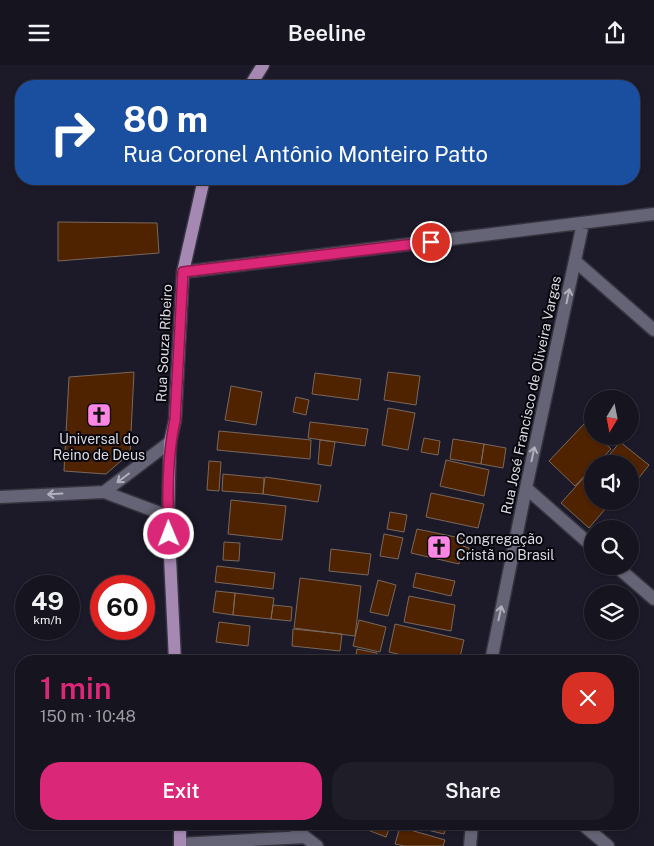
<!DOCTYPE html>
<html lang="en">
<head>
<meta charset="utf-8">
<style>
	body { margin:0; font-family:"Public Sans",sans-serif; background:#1e1d28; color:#f1f3f6; height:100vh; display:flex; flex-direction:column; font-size:19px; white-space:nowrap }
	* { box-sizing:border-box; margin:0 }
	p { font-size:16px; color:#9d9ea4 }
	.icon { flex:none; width:28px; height:28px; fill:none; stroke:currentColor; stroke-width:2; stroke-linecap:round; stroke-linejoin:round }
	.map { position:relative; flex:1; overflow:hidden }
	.side { position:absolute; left:15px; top:590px; width:624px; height:175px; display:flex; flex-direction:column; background:#15141f; border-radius:20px; box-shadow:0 1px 4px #0004,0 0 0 1px #34333d }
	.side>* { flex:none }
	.hud { position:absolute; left:15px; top:15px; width:625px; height:105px; border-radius:20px; box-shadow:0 1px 4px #0004,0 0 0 1px #34333d; background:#1a4fa0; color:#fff; overflow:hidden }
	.needle { width:32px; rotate:190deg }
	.controls { position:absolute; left:584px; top:325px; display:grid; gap:10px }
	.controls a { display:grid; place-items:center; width:55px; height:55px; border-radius:50%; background:#15141f; box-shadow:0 1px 4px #0004,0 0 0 1px #34333d; font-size:25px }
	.speed { position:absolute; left:15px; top:510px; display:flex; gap:10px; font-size:25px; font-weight:700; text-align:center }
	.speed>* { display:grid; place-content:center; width:65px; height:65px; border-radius:50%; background:#15141f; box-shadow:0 1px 4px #0004,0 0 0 1px #34333d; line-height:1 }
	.speed small { font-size:12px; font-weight:400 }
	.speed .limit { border:8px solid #d22; background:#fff; color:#111 }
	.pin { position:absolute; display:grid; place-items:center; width:42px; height:42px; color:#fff; margin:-21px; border:2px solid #fff; border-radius:50%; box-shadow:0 1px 5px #0007 }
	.me { position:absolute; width:55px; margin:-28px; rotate:359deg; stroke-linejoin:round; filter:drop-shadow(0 0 4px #0008) }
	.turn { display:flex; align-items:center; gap:18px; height:105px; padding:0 25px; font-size:22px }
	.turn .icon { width:65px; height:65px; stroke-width:2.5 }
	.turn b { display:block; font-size:35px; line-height:42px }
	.round { display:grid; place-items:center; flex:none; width:52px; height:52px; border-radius:20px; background:#1e1d28 }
	.head { display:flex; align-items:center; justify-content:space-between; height:85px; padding:0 25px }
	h1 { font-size:30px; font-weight:600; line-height:38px; color:#db2777 }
	.button { display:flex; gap:10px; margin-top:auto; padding:10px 25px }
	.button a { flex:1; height:58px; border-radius:20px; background:#db2777; color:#fff; font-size:20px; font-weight:600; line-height:58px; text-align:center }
	.button a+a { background:#1e1d28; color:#f1f3f6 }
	header { display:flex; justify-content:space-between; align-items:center; height:65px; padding:0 25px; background:#15141f; font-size:22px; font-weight:600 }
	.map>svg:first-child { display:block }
	.building { fill:#4f2200; stroke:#79685d }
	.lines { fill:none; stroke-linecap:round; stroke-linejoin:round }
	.street-casing { stroke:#35343f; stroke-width:15 }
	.primary-casing { stroke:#35343f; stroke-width:15 }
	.street { stroke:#656476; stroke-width:12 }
	.primary { stroke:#a589b3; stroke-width:12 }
	.oneway { stroke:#b1b1be }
	.route-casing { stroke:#8e194d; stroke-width:12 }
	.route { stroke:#db2777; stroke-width:9 }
	.labels { text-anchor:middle; stroke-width:4; stroke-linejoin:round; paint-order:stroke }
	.street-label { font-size:14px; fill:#dadae4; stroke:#07060c }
	.poi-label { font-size:14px; fill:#dadae4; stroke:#07060c }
</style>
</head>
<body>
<header><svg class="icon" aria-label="menu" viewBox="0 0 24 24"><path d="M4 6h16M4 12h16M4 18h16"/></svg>Beeline<svg class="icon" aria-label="share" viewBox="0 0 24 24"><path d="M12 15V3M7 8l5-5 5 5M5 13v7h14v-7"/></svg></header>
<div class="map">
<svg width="654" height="781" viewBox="0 0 654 781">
	<rect width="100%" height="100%" fill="#1c1a29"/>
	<path class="building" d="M 58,157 L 157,158 L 159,188 L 58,196 Z
		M 134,307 L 130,388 L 106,409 L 64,406 L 69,312 Z
		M 388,307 L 420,311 L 416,340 L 384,335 Z
		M 315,308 L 361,314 L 358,335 L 312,329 Z
		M 231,321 L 262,327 L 256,360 L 225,355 Z
		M 296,332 L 309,335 L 306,350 L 293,347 Z
		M 388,343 L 415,348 L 408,385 L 382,380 Z
		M 310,357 L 368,364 L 365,381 L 308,373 Z
		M 584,359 L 592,367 L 592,371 L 597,371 L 611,384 L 597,399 L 592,399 L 592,403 L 575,421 L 549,396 Z
		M 219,366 L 311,375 L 310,394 L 217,385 Z
		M 424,373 L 440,376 L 438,390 L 421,387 Z
		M 453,374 L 484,379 L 481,399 L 450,394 Z
		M 320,375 L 335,377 L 331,401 L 318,399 Z
		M 620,377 L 649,400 L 630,424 L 630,399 L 602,399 Z
		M 484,379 L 506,383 L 503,403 L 481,399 Z
		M 446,395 L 489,405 L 484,431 L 440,421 Z
		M 209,396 L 221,397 L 219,426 L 207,425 Z
		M 588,408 L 592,412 L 592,436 L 612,436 L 589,463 L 561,438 Z
		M 223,409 L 264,413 L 263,429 L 222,426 Z
		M 265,412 L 321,420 L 318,437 L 263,429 Z
		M 431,428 L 484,439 L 478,463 L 426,452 Z
		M 231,435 L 286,441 L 282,475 L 228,469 Z
		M 390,447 L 407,450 L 404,467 L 387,464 Z
		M 417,464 L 465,474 L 463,481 L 469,483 L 467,492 L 461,491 L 459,499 L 411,488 Z
		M 384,469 L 403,473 L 398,494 L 380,491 Z
		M 224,477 L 240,478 L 239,496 L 223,495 Z
		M 331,484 L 371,489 L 368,510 L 329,506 Z
		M 217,501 L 275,508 L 273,524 L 215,517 Z
		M 416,508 L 455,516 L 451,531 L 413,522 Z
		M 300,513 L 361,521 L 355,571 L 294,563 Z
		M 378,515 L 396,520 L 388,551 L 370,547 Z
		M 216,526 L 235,528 L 233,550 L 213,547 Z
		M 235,528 L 274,533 L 271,554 L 233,550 Z
		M 409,531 L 455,540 L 451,566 L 404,557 Z
		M 273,540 L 292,542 L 291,556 L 271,554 Z
		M 359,555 L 386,562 L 380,587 L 353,581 Z
		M 219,557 L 250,561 L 248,581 L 216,577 Z
		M 395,559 L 464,575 L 459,596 L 427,596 L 389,587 Z
		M 293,564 L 342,569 L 340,586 L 292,581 Z
		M 357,584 L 377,588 L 375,596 L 355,596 Z
		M 352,759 L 391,759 L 386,772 Z
		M 425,759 L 447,759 L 444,769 L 423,764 Z
		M 400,762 L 445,775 L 443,781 L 404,781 L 395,779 Z"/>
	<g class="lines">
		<defs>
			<path id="street" d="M 575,196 L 654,265
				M 183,207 L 654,149
				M 526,423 L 592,481
				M 104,427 L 170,377
				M 0,432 L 104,427 L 168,451
				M 616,501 L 654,534
				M 491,596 L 526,423 L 583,158
				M 292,759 L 305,772 L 317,781
				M 582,759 L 608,781
				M 180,779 L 305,772
				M 470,781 L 472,759"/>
			<path id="primary" d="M 250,21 L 263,0
				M 175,596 L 168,451 L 170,377 L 175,355 L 183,207 L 204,114
				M 180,759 L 180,781"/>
		</defs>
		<use href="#street" class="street-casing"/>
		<use href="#primary" class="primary-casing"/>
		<use href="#street" class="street"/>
		<use href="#primary" class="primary"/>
	</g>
	<defs><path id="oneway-shaft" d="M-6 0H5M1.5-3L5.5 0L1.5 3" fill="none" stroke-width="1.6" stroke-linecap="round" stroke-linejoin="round" transform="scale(1.25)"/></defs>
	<g class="oneway">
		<use href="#oneway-shaft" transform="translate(568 231) rotate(-78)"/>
		<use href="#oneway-shaft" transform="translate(533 389) rotate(-78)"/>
		<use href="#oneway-shaft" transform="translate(123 413) rotate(143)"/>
		<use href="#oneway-shaft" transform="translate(55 429) rotate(177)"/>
		<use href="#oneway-shaft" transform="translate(500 548) rotate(-78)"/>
	</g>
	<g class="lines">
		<defs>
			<path id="route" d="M 169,469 C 167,432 167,392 175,355 L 183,207 L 431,177"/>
		</defs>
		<use href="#route" class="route-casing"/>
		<use href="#route" class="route"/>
	</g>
	<defs>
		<symbol id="church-square" viewBox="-11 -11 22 22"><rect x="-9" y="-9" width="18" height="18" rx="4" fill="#fc86e3" stroke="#07060c"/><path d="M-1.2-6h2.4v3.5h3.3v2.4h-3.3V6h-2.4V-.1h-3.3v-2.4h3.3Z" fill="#111"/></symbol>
	</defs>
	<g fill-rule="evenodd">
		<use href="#church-square" x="85" y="336" width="28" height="28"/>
		<use href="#church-square" x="425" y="468" width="28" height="28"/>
	</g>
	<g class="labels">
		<g class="street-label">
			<text transform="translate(164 278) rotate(-87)" y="5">Rua Souza Ribeiro</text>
			<text transform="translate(531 330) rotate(-78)" y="5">Rua José Francisco de Oliveira Vargas</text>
		</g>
		<g class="poi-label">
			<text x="99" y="379">Universal do<tspan x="99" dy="16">Reino de Deus</tspan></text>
			<text x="456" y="479" text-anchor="start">Congregação<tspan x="456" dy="16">Cristã no Brasil</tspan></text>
		</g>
	</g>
</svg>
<div class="controls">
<a><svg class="needle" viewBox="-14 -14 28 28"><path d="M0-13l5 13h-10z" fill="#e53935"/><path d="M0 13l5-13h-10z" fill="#9d9ea4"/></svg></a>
<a><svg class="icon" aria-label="sound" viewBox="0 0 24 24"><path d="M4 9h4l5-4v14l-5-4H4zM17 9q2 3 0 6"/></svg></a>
<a><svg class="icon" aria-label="search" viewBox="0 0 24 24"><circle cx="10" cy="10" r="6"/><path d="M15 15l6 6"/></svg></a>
<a><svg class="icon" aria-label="layers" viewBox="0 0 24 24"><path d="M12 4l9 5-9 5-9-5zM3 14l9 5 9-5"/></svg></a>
</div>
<div class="speed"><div>49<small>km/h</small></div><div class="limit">60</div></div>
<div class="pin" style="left:431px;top:177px;background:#d93025"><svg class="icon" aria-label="arrive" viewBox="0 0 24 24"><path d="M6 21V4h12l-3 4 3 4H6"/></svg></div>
<svg class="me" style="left:169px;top:469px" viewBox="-20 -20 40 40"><circle r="17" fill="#db2777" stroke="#fff" stroke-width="3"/><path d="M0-11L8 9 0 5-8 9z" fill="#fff"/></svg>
<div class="hud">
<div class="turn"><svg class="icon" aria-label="right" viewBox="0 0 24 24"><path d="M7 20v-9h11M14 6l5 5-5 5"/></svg><div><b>80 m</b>Rua Coronel Antônio Monteiro Patto</div></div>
</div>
<section class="side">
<div class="head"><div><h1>1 min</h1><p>150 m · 10:48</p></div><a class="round" style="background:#d93025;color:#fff"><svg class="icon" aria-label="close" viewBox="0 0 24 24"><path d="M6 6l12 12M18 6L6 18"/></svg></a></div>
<div class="button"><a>Exit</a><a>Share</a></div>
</section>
</div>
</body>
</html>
